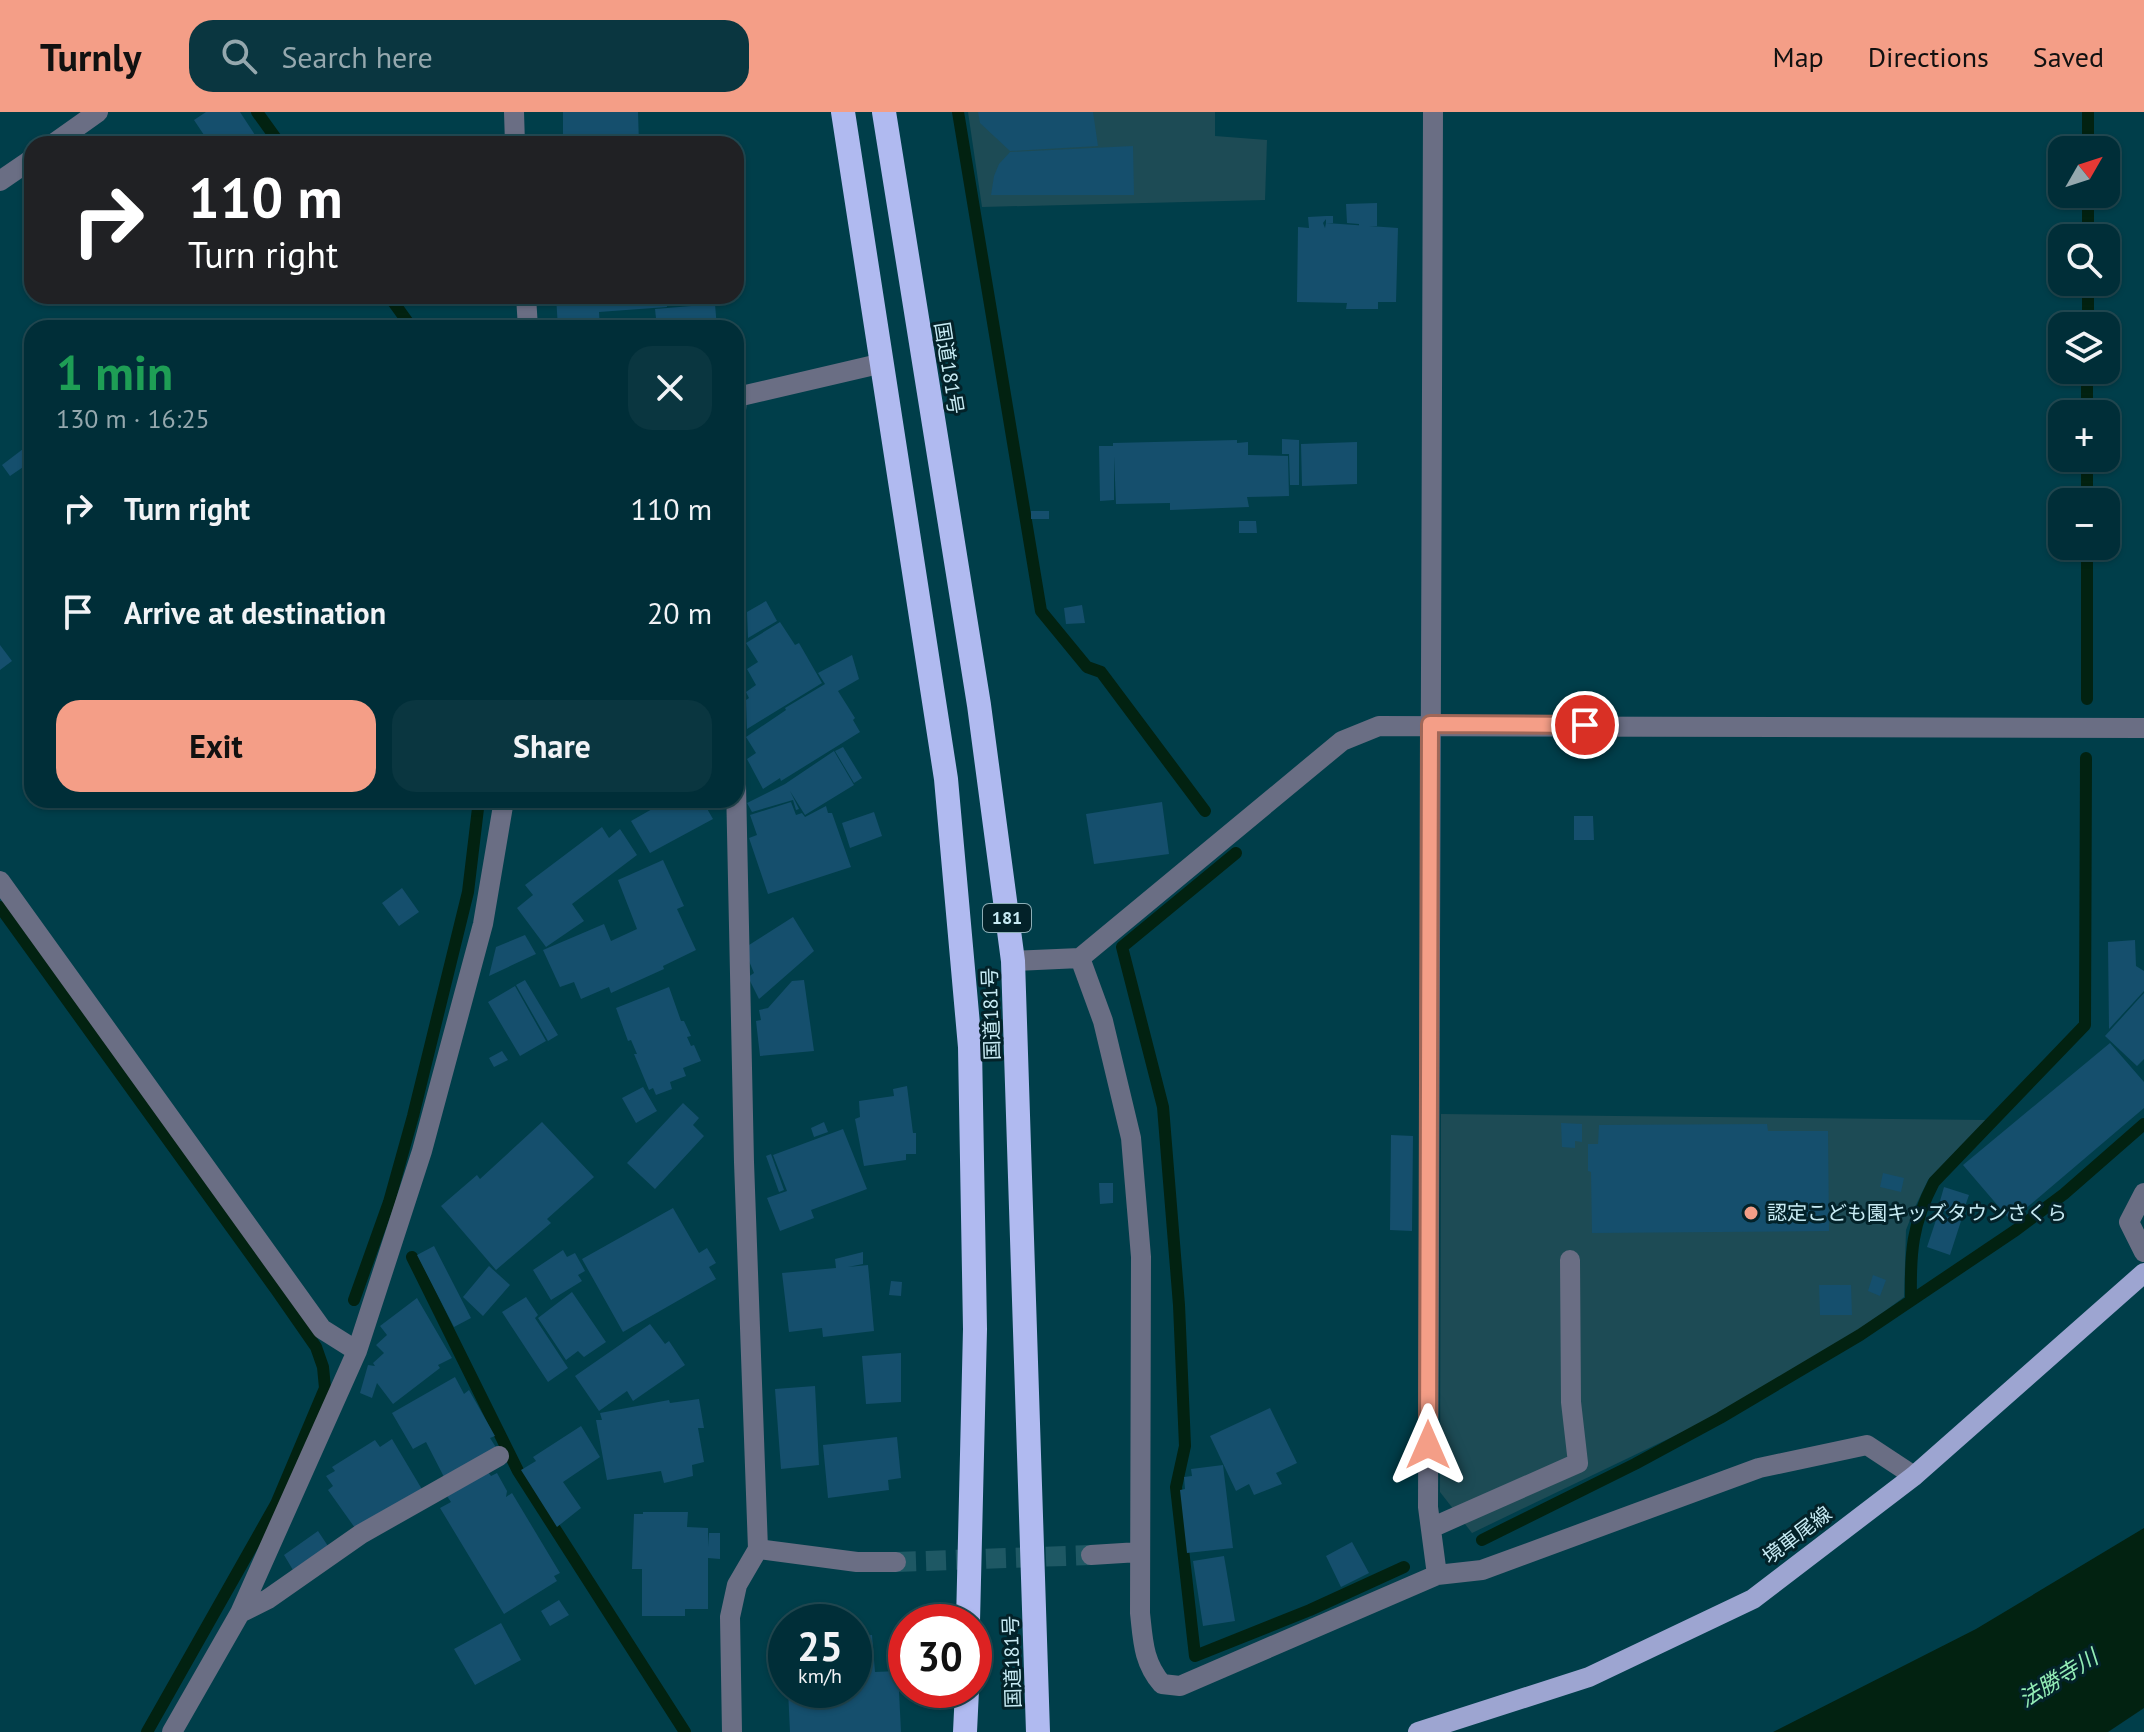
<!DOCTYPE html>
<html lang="en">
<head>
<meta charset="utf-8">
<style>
	body { margin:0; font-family:"PT Sans","Noto Sans JP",sans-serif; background:#0a3640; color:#f1f3f6; height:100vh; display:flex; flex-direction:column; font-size:30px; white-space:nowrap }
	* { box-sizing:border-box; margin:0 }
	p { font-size:26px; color:#95a8ae }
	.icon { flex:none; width:44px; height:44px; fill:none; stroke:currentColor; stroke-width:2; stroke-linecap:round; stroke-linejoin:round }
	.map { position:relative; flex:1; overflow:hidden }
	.details { position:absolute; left:24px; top:208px; width:720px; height:488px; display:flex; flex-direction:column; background:#002e38; border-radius:24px; box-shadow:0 2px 6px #0004,0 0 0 2px #224a53 }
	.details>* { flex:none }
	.banner { position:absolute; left:24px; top:24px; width:720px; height:168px; border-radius:24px; box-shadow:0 2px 6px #0004,0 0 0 2px #224a53; background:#202124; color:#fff; overflow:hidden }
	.needle { width:52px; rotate:51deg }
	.tools { position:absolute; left:2048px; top:24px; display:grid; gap:16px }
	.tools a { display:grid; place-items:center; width:72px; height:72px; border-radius:16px; background:#002e38; box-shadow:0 2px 6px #0004,0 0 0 2px #224a53; font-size:40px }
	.speed { position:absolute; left:768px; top:1492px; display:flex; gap:16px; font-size:40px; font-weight:700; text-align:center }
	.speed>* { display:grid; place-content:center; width:104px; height:104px; border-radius:50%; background:#002e38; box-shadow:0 2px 6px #0004,0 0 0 2px #224a53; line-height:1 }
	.speed small { font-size:20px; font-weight:400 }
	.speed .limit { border:12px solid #d22; background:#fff; color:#111 }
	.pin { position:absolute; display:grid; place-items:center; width:68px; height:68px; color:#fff; margin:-34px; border:4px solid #fff; border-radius:50%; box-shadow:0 2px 8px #0007 }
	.me { position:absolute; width:88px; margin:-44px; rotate:0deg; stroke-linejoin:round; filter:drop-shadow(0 0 6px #0008) }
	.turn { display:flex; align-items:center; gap:28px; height:168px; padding:0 32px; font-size:36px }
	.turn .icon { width:104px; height:104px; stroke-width:2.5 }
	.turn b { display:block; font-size:56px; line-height:68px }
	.round { display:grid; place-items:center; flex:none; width:84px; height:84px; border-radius:24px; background:#0a3640 }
	.headline { display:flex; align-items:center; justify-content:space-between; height:136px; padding:0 32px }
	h1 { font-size:48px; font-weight:800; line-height:60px; color:#1e9e55 }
	.button { display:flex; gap:16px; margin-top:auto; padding:16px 32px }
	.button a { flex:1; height:92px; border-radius:24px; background:#f49e87; color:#111; font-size:32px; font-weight:800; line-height:92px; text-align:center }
	.button a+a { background:#0a3640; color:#f1f3f6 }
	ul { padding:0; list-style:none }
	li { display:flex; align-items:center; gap:24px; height:104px; padding:0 32px }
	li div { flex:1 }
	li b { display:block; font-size:30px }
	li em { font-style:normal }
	header { display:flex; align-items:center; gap:48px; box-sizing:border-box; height:112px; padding:0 40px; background:#f49e87; color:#111 }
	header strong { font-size:38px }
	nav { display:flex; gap:44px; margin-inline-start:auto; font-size:28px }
	.search { width:560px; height:72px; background:#0a3640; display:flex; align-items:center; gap:20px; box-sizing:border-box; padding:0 28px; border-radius:24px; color:#95a8ae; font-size:30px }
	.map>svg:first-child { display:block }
	.built { fill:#1d4b55 }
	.water { fill:#022211 }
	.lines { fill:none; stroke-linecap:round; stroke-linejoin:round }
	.stream { stroke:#022211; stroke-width:12 }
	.building { fill:#154f6d }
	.minor-tunnel { stroke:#1e5864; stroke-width:20; stroke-dasharray:20 10; stroke-linecap:butt }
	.minor { stroke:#6a6e84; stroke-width:20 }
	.major { stroke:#9da5d1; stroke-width:20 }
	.highway { stroke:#b0baf0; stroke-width:24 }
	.route-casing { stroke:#9f6758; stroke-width:20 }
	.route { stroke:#f49e87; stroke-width:14 }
	.poi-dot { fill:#f49e87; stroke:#032229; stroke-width:3 }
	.labels { text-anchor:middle; stroke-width:6; stroke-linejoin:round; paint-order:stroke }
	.shield { fill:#032229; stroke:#8dafb7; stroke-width:2 }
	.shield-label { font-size:18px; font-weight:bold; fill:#c8ebf4 }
	.street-label { font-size:20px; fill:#c8ebf4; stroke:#032229 }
	.poi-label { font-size:20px; fill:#c8ebf4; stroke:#032229; text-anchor:start }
	.water-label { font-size:22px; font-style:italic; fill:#93edb6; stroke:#032229 }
</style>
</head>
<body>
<header>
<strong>Turnly</strong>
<div class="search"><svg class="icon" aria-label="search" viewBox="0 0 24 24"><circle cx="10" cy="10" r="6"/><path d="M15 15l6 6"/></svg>Search here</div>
<nav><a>Map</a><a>Directions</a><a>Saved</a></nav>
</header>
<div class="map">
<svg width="2144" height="1620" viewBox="0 0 2144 1620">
	<rect width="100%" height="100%" fill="#003e4a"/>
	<path class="built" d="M 968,0 L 1215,0 L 1215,24 L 1267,28 L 1265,88 L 982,95 Z
		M 1441,1002 L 1986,1008 L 1928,1068 L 1915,1095 L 1906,1118 L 1904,1185 L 1858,1219 L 1718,1303 L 1472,1421 L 1440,1380 Z"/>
	<path class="water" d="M 2144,1416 L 2144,1596 L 2108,1620 L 1773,1620 L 1976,1517 Z"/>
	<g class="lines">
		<path class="stream" d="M 257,0 L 280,32
			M 958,0 L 1041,499 L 1087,555 L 1101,560 L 1205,699
			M 2088,38 L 2088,0
			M 2088,126 L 2088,82
			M 389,184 L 412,216
			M 2088,214 L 2088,170
			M 2087,302 L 2087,258
			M 2087,390 L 2087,346
			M 2087,587 L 2087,434
			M 1236,741 L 1122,835 L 1163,995 L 1179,1193 L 1185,1334 L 1176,1375 L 1195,1544 L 1310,1498 L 1404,1455
			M 0,795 L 277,1179 L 316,1235 L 323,1255 L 325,1276 L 276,1392 L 147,1620
			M 412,1145 L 518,1359 L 685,1620
			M 354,1188 L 389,1090 L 413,1004 L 468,780 L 479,688
			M 1911,1188 C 1910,1141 1912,1112 1934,1070 L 2085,913 L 2086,646
			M 1482,1428 L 1635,1352 L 1720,1306 L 1860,1223 L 2016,1118 L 2064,1082 L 2144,1012"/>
	</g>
	<path class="building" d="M 206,0 L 240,0 L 261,32 L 210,32 L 194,8 Z
		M 563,0 L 638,0 L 639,32 L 563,32 Z
		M 978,0 L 1093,0 L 1098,34 L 1010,39 L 980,11 Z
		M 1133,34 L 1134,83 L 991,83 L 994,64 L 999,52 L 1010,40 Z
		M 1377,91 L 1377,114 L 1359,114 L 1359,112 L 1347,111 L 1346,92 Z
		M 1326,104 L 1333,104 L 1333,111 L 1326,111 L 1326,107 L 1323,111 L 1325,116 L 1326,111 L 1398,116 L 1396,190 L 1378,190 L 1378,197 L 1346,197 L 1347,191 L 1297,190 L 1298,115 L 1309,116 L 1308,105 Z
		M 556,184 L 666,184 L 667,195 L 599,200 L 600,216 L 558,216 Z
		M 715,192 L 717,216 L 657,216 L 655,197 Z
		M 1282,327 L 1299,328 L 1299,373 L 1290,373 L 1289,342 L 1282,342 Z
		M 1237,328 L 1237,331 L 1248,330 L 1248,343 L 1288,344 L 1289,384 L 1247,385 L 1249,395 L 1170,398 L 1170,391 L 1116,392 L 1114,344 L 1114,388 L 1100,389 L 1099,334 L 1113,334 L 1113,331 Z
		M 1357,330 L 1357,372 L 1302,374 L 1301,332 Z
		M 23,337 L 32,349 L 10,364 L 2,353 Z
		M 1031,399 L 1049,399 L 1049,407 L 1031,407 Z
		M 1239,409 L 1256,409 L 1257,421 L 1239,421 Z
		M 766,489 L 777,509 L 748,526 L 747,500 Z
		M 1082,493 L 1085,511 L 1066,512 L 1064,496 Z
		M 780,510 L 795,533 L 799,531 L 822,571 L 747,617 L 746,588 L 749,586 L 746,580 L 756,573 L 747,557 L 758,550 L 746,531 Z
		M 0,533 L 12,549 L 0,558 Z
		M 852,543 L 859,567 L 838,579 L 855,606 L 853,608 L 860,620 L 781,669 L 780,666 L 763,677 L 747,647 L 756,641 L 746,625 L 786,598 L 785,596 L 825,572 L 818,561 Z
		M 843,635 L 862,666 L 854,671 L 835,639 Z
		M 834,639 L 854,673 L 805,703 L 790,679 L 799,697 L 796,698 L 793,688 L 752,700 L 747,691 L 785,672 Z
		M 668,688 L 702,688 L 713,707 L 650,741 L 631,709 Z
		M 791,690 L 796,703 L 802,701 L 805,705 L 826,694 L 828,701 L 832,701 L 851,755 L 768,782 L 749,726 L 757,723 L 750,703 Z
		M 1162,690 L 1169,742 L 1094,752 L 1086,702 Z
		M 874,700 L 882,724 L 850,736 L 842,711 Z
		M 1574,704 L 1593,704 L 1594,728 L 1574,728 Z
		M 602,715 L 609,726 L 620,717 L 637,743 L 572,792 L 584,809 L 546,835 L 517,796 L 533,783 L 525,773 Z
		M 663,748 L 684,794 L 677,797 L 696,838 L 663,854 L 664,857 L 611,881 L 609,875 L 581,887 L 574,870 L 560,875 L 543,838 L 604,812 L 611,829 L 637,817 L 618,768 Z
		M 402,776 L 419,800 L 399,814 L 382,791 Z
		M 793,805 L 814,839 L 759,887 L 748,865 L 754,861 L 749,849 L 749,833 Z
		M 525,823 L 536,842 L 489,864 L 496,835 Z
		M 2135,828 L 2136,854 L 2144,859 L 2144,879 L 2109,917 L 2108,830 Z
		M 525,868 L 558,923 L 548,929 L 516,873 Z
		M 804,868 L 814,939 L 760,944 L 756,909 L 761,908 L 759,898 L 768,896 L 792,869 Z
		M 515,874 L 546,929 L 520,944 L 488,890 Z
		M 669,875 L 681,909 L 684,909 L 691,924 L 687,925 L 691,934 L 694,933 L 701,949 L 683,956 L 686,964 L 670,970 L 672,977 L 656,983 L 653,976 L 649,978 L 634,942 L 637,942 L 631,928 L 628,929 L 616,896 Z
		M 2144,881 L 2144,947 L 2137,954 L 2105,924 Z
		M 2110,931 L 2144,970 L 2144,996 L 2011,1109 L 1963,1053 Z
		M 502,939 L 508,948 L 494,955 L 489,946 Z
		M 907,974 L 913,1021 L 916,1021 L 916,1042 L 906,1042 L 906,1048 L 864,1054 L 855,1007 L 860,1005 L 859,989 L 894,984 L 893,977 Z
		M 643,975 L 657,999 L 636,1011 L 622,986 Z
		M 683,991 L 699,1006 L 693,1013 L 704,1024 L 655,1077 L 627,1051 Z
		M 542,1010 L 594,1065 L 547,1107 L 551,1111 L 496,1158 L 441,1094 L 477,1063 L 480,1067 Z
		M 824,1010 L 828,1020 L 814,1025 L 811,1016 Z
		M 1561,1011 L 1582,1012 L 1582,1030 L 1575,1029 L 1575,1036 L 1562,1035 Z
		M 1767,1012 L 1768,1019 L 1828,1019 L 1829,1119 L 1592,1121 L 1591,1060 L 1588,1059 L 1588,1032 L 1598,1032 L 1599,1013 Z
		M 843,1017 L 867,1077 L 811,1098 L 814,1106 L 780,1119 L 767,1086 L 787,1079 L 773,1043 Z
		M 1391,1023 L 1413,1024 L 1412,1119 L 1390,1118 Z
		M 771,1042 L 784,1078 L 779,1080 L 766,1044 Z
		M 1883,1061 L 1904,1066 L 1901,1080 L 1880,1075 Z
		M 1099,1071 L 1113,1071 L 1113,1091 L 1100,1092 Z
		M 1944,1075 L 1969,1083 L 1961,1106 L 1938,1096 Z
		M 673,1096 L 699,1141 L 707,1136 L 716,1151 L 709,1155 L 716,1167 L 623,1220 L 582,1147 Z
		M 1938,1102 L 1961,1109 L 1950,1143 L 1927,1135 Z
		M 434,1134 L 471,1206 L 454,1215 L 417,1143 Z
		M 563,1138 L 567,1145 L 575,1141 L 585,1159 L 578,1163 L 582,1169 L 551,1188 L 533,1158 Z
		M 863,1140 L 863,1152 L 848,1155 L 868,1153 L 874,1219 L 823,1225 L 822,1216 L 789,1220 L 782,1161 L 836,1156 L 835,1147 Z
		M 489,1154 L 510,1173 L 483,1204 L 463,1185 Z
		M 1873,1163 L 1886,1168 L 1880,1184 L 1868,1179 Z
		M 891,1169 L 902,1170 L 901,1184 L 889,1183 Z
		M 1819,1173 L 1851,1173 L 1852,1203 L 1820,1203 Z
		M 572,1180 L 606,1230 L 584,1245 L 578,1239 L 566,1248 L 538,1206 Z
		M 526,1185 L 538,1203 L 535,1206 L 568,1256 L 548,1270 L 502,1200 Z
		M 417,1186 L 452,1246 L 438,1253 L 440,1256 L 393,1292 L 377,1271 L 372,1286 L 360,1281 L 368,1253 L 375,1254 L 373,1251 L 384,1241 L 376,1233 L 387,1223 L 380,1214 Z
		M 650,1212 L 665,1232 L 669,1229 L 685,1253 L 633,1289 L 627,1279 L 599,1299 L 575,1264 Z
		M 901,1241 L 901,1290 L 866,1292 L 862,1244 Z
		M 455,1265 L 464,1282 L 469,1278 L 495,1324 L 490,1326 L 497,1337 L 444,1365 L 426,1330 L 413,1337 L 392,1301 Z
		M 815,1274 L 819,1353 L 781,1357 L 775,1277 Z
		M 699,1287 L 704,1316 L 698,1316 L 704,1350 L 692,1353 L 693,1364 L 664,1371 L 661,1359 L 607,1368 L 596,1308 L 602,1308 L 600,1301 L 669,1288 L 670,1291 Z
		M 1270,1296 L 1297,1351 L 1276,1361 L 1282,1372 L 1254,1383 L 1249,1372 L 1236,1379 L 1210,1324 Z
		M 581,1314 L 600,1345 L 563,1370 L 581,1396 L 557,1415 L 521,1358 L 536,1349 L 533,1345 Z
		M 897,1325 L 901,1366 L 888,1368 L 889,1378 L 828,1386 L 823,1333 Z
		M 392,1327 L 423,1379 L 355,1416 L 328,1378 L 333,1374 L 326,1364 L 335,1359 L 332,1355 L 375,1328 L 380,1335 Z
		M 1223,1353 L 1233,1436 L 1187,1441 L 1180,1378 L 1185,1377 L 1184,1365 L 1192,1364 L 1191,1357 Z
		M 488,1360 L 491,1364 L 497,1361 L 507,1379 L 506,1385 L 512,1381 L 560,1461 L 554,1464 L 557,1469 L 504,1502 L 440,1396 L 451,1390 L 447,1384 Z
		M 643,1400 L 688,1400 L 687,1415 L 708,1416 L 708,1435 L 709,1421 L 720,1421 L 720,1447 L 708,1446 L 708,1497 L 685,1497 L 685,1504 L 642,1504 L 642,1457 L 632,1457 L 634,1402 L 643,1402 Z
		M 318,1419 L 328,1434 L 293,1458 L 284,1443 Z
		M 1352,1430 L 1369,1461 L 1341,1475 L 1326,1444 Z
		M 1224,1444 L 1235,1509 L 1203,1514 L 1193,1449 Z
		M 559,1488 L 569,1503 L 550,1514 L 541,1499 Z
		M 501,1511 L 521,1548 L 475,1573 L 454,1537 Z
		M 872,1523 L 875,1560 L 898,1559 L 901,1620 L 790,1620 L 788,1578 L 854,1578 L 854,1524 Z"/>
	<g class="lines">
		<path class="minor-tunnel" d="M 896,1450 L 1091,1443"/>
		<path class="minor" d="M 514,0 L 515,32
			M 1433,0 L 1428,1395 L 1437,1463 L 1482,1458 L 1759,1356 L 1867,1333 L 1914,1364
			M 53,32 L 98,0
			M 0,69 L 32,47
			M 526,184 L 528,216
			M 736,298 L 737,285 L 883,251
			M 0,769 L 322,1217 L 357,1239
			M 1080,846 L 1103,909 L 1131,1026 L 1141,1145 L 1140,1501 C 1143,1528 1143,1550 1162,1572 L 1180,1574 L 1437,1463
			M 1013,849 L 1080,846 L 1342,629 L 1379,614 L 2144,616
			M 2144,1081 L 2129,1110 L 2144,1140
			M 1431,1416 L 1578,1351 L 1571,1290 L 1570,1148
			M 758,1437 L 857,1450 L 896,1450
			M 1091,1443 L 1139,1440
			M 240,1501 L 268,1487 L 361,1422 L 499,1344
			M 172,1620 L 240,1501 L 357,1239 L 422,1039 L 483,812 L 504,688
			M 732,1620 L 730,1505 L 737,1473 L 758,1437 L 744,1050 L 736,673"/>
		<path class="major" d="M 1418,1620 L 1589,1565 L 1753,1487 L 1914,1364 L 2144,1161"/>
		<path class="highway" d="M 843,0 L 946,667 L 970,935 L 975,1217 L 968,1510
			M 884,0 L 979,593 L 1013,849 L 1038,1620
			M 965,1620 L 967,1578"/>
	</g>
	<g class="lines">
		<defs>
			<path id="route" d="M 1428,1333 L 1430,612 L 1585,613"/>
		</defs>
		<use href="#route" class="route-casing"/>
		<use href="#route" class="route"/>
	</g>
	<circle class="poi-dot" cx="1751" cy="1101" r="8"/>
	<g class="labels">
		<rect class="shield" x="983" y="792" width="48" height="28" rx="6"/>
		<g class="shield-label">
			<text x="1007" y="812">181</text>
		</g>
		<g class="street-label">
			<text transform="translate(949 256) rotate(81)" y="7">国道181号</text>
			<text transform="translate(991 902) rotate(-92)" y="7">国道181号</text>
			<text transform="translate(1797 1423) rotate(-37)" y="7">境車尾線</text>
			<text transform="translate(1012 1550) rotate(-92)" y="7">国道181号</text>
		</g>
		<g class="poi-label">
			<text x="1767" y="1108">認定こども園キッズタウンさくら</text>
		</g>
		<g class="water-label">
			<text transform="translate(2058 1566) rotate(-32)" y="8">法勝寺川</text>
		</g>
	</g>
</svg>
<div class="tools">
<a><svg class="needle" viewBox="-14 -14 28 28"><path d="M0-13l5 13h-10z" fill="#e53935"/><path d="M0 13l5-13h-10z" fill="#95a8ae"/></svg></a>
<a><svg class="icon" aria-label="search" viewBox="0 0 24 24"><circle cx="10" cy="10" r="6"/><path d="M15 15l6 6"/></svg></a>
<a><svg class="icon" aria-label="layers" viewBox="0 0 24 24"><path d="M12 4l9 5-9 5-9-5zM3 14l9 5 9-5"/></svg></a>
<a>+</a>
<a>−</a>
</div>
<div class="speed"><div>25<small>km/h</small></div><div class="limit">30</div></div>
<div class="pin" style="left:1585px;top:613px;background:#d93025"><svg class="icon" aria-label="arrive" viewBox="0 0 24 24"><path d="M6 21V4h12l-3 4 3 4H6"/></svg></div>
<svg class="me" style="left:1428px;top:1333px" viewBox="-20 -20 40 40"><path d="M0-17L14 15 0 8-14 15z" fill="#f49e87" stroke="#fff" stroke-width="4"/></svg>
<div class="banner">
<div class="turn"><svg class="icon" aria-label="right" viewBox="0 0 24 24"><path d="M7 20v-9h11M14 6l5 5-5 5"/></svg><div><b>110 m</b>Turn right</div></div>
</div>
<section class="details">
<div class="headline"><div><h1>1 min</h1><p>130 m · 16:25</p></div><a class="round"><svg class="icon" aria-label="close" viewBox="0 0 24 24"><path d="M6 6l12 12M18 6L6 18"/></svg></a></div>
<ul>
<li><svg class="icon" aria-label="right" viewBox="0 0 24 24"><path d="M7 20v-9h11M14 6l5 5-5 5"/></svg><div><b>Turn right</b></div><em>110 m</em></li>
<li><svg class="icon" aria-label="arrive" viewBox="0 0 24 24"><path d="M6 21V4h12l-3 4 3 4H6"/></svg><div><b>Arrive at destination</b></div><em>20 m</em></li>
</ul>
<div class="button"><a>Exit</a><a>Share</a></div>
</section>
</div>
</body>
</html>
